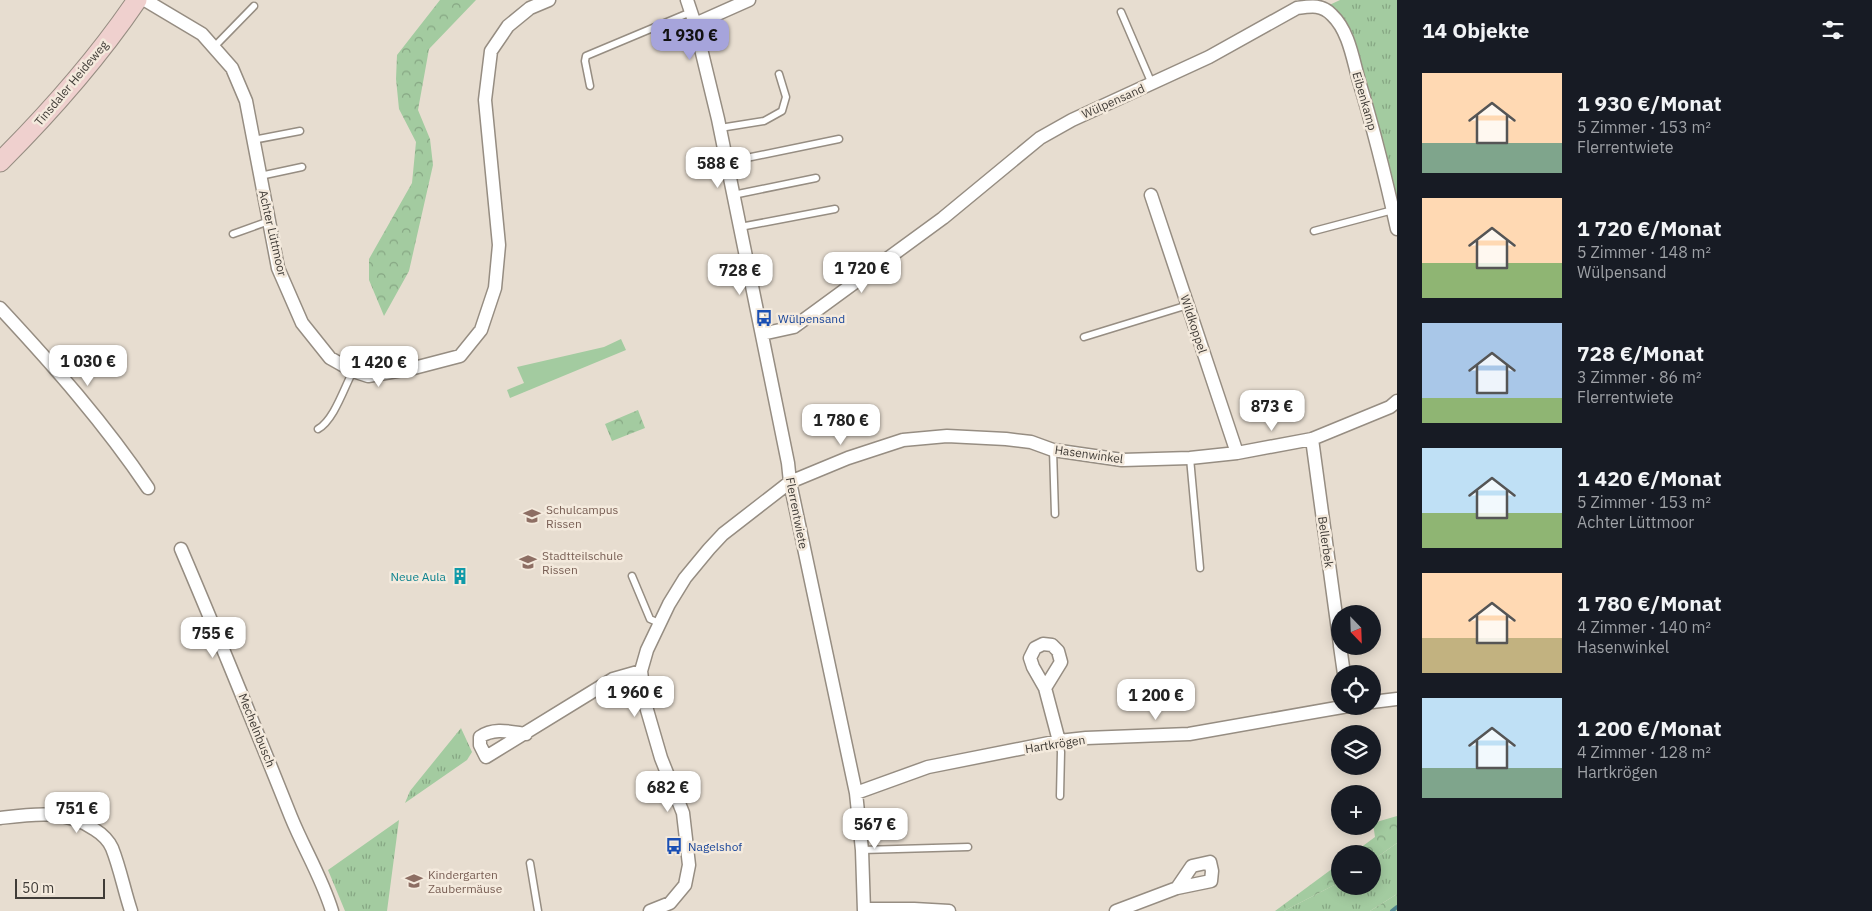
<!DOCTYPE html>
<html lang="de">
<meta charset="utf-8">
<style>
:root{--surface:#171b24;--page:#242831;--text:#f1f3f6;--muted:#9ea1a6;--accent:#a6a4db}
body{margin:0;font-family:"IBM Plex Sans",sans-serif;background:var(--page);color:var(--text);height:100vh;display:flex;flex-direction:column;font-size:19px;white-space:nowrap}
*{box-sizing:border-box;margin:0}
p{font-size:16px;color:var(--muted)}
.icon{flex:none;width:28px;height:28px;fill:none;stroke:currentColor;stroke-width:2;stroke-linecap:round;stroke-linejoin:round}
.map{position:relative;flex:1;overflow:hidden}
.details{display:flex;flex-direction:column;background:var(--surface);width:475px}
.details>*{flex:none}
.needle{width:32px;rotate:157deg}
.fabs{position:absolute;left:1331px;top:605px;display:grid;gap:10px}
.fabs a{display:grid;place-items:center;width:50px;height:50px;border-radius:50%;background:var(--surface);box-shadow:0 2px 12px #0003;font-size:25px}
.scale{position:absolute;left:15px;bottom:12px;width:90px;box-sizing:border-box;padding-left:5px;border:2px solid #403c37;border-top:0;font-size:14px;line-height:18px;white-space:nowrap;color:#403c37;-webkit-text-stroke:4px #f4eadd;paint-order:stroke}
.price{position:absolute;translate:-50% -42px;padding:0 11px;border-radius:10px;background:#fff;color:#222;font-size:16px;line-height:32px;filter:drop-shadow(0 1px 2px #0008)}
.price::after{content:'';position:absolute;left:50%;top:30px;width:15px;height:11px;margin-left:-8px;background:inherit;clip-path:polygon(0 0,100% 0,50% 100%)}
.price.selected{background:var(--accent);color:#111}
ul{padding:0;list-style:none}
li{display:flex;align-items:center;gap:15px;height:125px;padding:0 25px}
li span{display:grid;place-items:center;flex:none;width:140px;height:100px;border-radius:0px;color:#555}
li>.icon{margin-inline-start:auto}
span .icon{width:60px;height:60px;fill:#fffc;stroke-width:1}
li b{font-size:21px}
h2{display:flex;justify-content:space-between;align-items:center;height:60px;padding:0 25px;font-size:21px}
main{display:flex;flex:1;min-height:0}
.map>svg:first-child{display:block}
.grass{fill:url(#grass-tufts)}
.forest{fill:url(#forest-crowns)}
.pitch{fill:#a3cba0}
.lines{fill:none;stroke-linecap:round;stroke-linejoin:round}
.stream{stroke:#50848c;stroke-width:4}
.lane-casing{stroke:#968d82;stroke-width:9}
.street-casing{stroke:#968d82;stroke-width:15}
.secondary-casing{stroke:#968d82;stroke-width:21}
.lane{stroke:#fff;stroke-width:6}
.street{stroke:#fff;stroke-width:12}
.secondary{stroke:#efd0ce;stroke-width:19}
.labels{text-anchor:middle;dominant-baseline:central;stroke-width:5;stroke-linejoin:round;paint-order:stroke}
.street-label{font-size:12px;fill:#403c37;stroke:#f4eadd}
.transit-label{font-size:12px;fill:#164399;stroke:#f4eadd;text-anchor:start}
.education-label{font-size:12px;fill:#785e54;stroke:#f4eadd;text-anchor:start}
.culture-label{font-size:12px;fill:#0d838f;stroke:#f4eadd;text-anchor:end}
</style>
<main>
<div class="map">
<svg width="1397" height="911" viewBox="0 0 1397 911">
<defs>
<pattern id="grass-tufts" width="24" height="20" patternUnits="userSpaceOnUse" patternTransform="scale(1.25)"><rect width="24" height="20" fill="#a3cba0"/><path d="M3 7l-1-3M5 7V3M7 7l1-3M15 17l-1-3M17 17v-4M19 17l1-3" fill="none" stroke="#86a683"/></pattern>
<pattern id="forest-crowns" width="20" height="18" patternUnits="userSpaceOnUse" patternTransform="scale(1.25)"><rect width="20" height="18" fill="#a3cba0"/><path d="M2 6a3 3 0 1 1 6 0M12 15a3 3 0 1 1 6 0" fill="none" stroke="#86a683"/></pattern>
</defs>
<rect width="100%" height="100%" fill="#e7ddd0"/>
<path class="grass" d="M 1340,0 L 1397,0 L 1397,230 L 1350,47 L 1323,8 Z
M 461,728 L 472,752 L 467,760 L 405,803 L 410,791 Z
M 399,820 L 387,911 L 345,911 L 328,870 Z
M 1397,843 L 1397,894 L 1370,911 L 1284,911 L 1340,882 L 1340,886 L 1372,886 L 1373,860 Z"/>
<path class="forest" d="M 440,0 L 476,0 L 429,49 L 418,110 L 430,139 L 433,165 L 409,271 L 384,316 L 369,280 L 369,259 L 412,183 L 416,142 L 399,109 L 396,79 L 397,55 Z
M 638,410 L 645,428 L 612,441 L 605,424 Z
M 1397,816 L 1397,843 L 1373,860 L 1372,854 L 1352,854 L 1375,837 L 1373,823 Z
M 1340,863 L 1340,882 L 1284,911 L 1275,911 Z
M 1397,894 L 1397,911 L 1370,911 Z"/>
<path class="pitch" d="M 621,339 L 626,350 L 510,398 L 507,390 L 524,383 L 517,367 L 604,347 Z"/>
<g class="lines">
<path class="stream" d="M 1392,911 L 1397,907"/>
<g class="lane-casing">
<path id="lane" d="M 1121,12 L 1152,84
M 214,47 L 254,6
M 590,86 L 585,61 L 586,56 L 691,12
M 720,128 L 764,121 L 782,111 L 786,97 L 779,74
M 253,140 L 300,131
M 727,162 L 839,139
M 260,176 L 302,167
M 733,195 L 816,178
M 740,227 L 835,209
M 1314,231 L 1393,210
M 233,234 L 269,221
M 1084,337 L 1188,305
M 318,429 C 334,420 344,388 353,371
M 1053,450 L 1055,514
M 1190,458 L 1200,568
M 632,576 L 650,619 L 659,623
M 1059,741 L 1061,752 L 1060,796
M 862,850 L 968,847
M 530,863 L 538,911"/>
</g>
<g class="street-casing">
<path id="street" d="M 145,0 L 202,34 L 232,68 L 246,101 L 278,268 L 302,323 L 330,358 L 353,371 L 368,376 L 414,368 L 460,356 L 481,330 L 495,288 L 499,245 L 485,100 L 491,51 L 508,26 L 530,8 L 549,0
M 687,0 L 695,24 L 718,119 L 788,463 L 790,482 L 856,793 L 862,850 L 864,911
M 695,24 L 749,0
M 1151,195 L 1237,453
M 0,308 C 53,365 105,424 148,488
M 762,334 L 794,327 L 943,218 L 1040,138 L 1072,120 L 1209,57 L 1297,8 C 1311,6 1322,4 1332,15 C 1349,31 1353,60 1359,81 C 1374,130 1386,179 1397,229
M 1312,439 L 1340,645
M 181,549 C 219,638 255,727 291,817 C 304,849 322,878 332,911
M 1340,646 L 1344,674
M 1045,688 L 1061,662 L 1058,651 L 1052,645 L 1043,644 L 1035,648 L 1030,658 L 1033,667 L 1045,688 L 1059,741
M 1372,702 L 1397,699
M 526,734 C 511,732 494,727 480,737 L 480,745 L 486,757 L 613,679 L 641,671
M 856,793 L 928,767 L 1059,741 L 1086,738 L 1189,734 L 1348,706
M 0,818 C 33,814 64,809 94,829 C 102,834 108,839 112,848 C 120,868 124,890 131,911
M 864,909 L 914,909 L 949,911
M 650,911 L 670,903 L 685,885 L 689,865 L 683,813 L 661,758 L 645,703 L 641,671 L 647,650 L 669,604 L 685,578 L 709,549 L 723,534 L 790,482 L 848,458 L 903,440 L 947,436 L 1006,439 L 1031,442 L 1053,450 L 1122,460 L 1190,458 L 1237,453 L 1312,439 L 1390,407 L 1397,401
M 1116,911 L 1177,888 L 1211,881 L 1212,871 L 1210,862 L 1192,866 L 1177,888"/>
</g>
<g class="secondary-casing">
<path id="secondary" d="M 0,162 C 50,112 97,59 137,0"/>
</g>
<use href="#lane" class="lane"/>
<use href="#street" class="street"/>
<use href="#secondary" class="secondary"/>
</g>
<defs>
<g id="bus-bare" transform="scale(1.35)"><path d="M-5-6H5V4H4V6H2V4H-2V6H-4V4H-5ZM-3.5-4V0h7V-4ZM-3.5 1.2v1.5H-2V1.2ZM2 1.2v1.5H3.5V1.2Z" fill="#1a4fb4" stroke="#f4eadd" stroke-width="2.5" paint-order="stroke"/></g>
<g id="school-bare" transform="scale(1.35)"><path d="M0-5L7-2L0 1L-7-2ZM-4 1L0 2.5L4 1V4Q0 6-4 4Z" fill="#8d6e63" stroke="#f4eadd" stroke-width="2.5" paint-order="stroke"/></g>
<g id="building-bare" transform="scale(1.35)"><path d="M-4-6H4V6H1V3H-1V6H-4ZM-2.5-4.3h1.7v1.8h-1.7ZM.8-4.3h1.7v1.8H.8ZM-2.5-1h1.7V.8h-1.7ZM.8-1h1.7V.8H.8Z" fill="#0f9aa8" stroke="#f4eadd" stroke-width="2.5" paint-order="stroke"/></g>
</defs>
<g fill-rule="evenodd">
<use href="#bus-bare" x="764" y="318"/>
<use href="#school-bare" x="532" y="516"/>
<use href="#school-bare" x="528" y="562"/>
<use href="#building-bare" x="460" y="576"/>
<use href="#bus-bare" x="674" y="846"/>
<use href="#school-bare" x="414" y="881"/>
</g>
<g class="labels">
<g class="street-label">
<text transform="translate(71 83) rotate(-50)">Tinsdaler Heideweg</text>
<text transform="translate(1113 101) rotate(-24)">Wülpensand</text>
<text transform="translate(1365 101) rotate(74)">Eibenkamp</text>
<text transform="translate(273 233) rotate(77)">Achter Lüttmoor</text>
<text transform="translate(1194 324) rotate(72)">Wildkoppel</text>
<text transform="translate(1089 454) rotate(8)">Hasenwinkel</text>
<text transform="translate(797 513) rotate(79)">Flerrentwiete</text>
<text transform="translate(1326 542) rotate(82)">Bellerbek</text>
<text transform="translate(257 730) rotate(68)">Mechelnbusch</text>
<text transform="translate(1055 744) rotate(-9)">Hartkrögen</text>
</g>
<g class="transit-label">
<text x="778" y="318">Wülpensand</text>
<text x="688" y="846">Nagelshof</text>
</g>
<g class="education-label">
<text x="546" y="509">Schulcampus<tspan x="546" dy="14">Rissen</tspan></text>
<text x="542" y="555">Stadtteilschule<tspan x="542" dy="14">Rissen</tspan></text>
<text x="428" y="874">Kindergarten<tspan x="428" dy="14">Zaubermäuse</tspan></text>
</g>
<g class="culture-label">
<text x="446" y="576">Neue Aula</text>
</g>
</g>
</svg>
<div class="fabs">
<a><svg class="needle" viewBox="-14 -14 28 28"><path d="M0-13l5 13h-10z" fill="#e53935"/><path d="M0 13l5-13h-10z" fill="#9ea1a6"/></svg></a>
<a><svg class="icon" aria-label="locate" viewBox="0 0 24 24"><circle cx="12" cy="12" r="6"/><path d="M12 2v4M12 18v4M2 12h4M18 12h4"/></svg></a>
<a><svg class="icon" aria-label="layers" viewBox="0 0 24 24"><path d="M12 4l9 5-9 5-9-5zM3 14l9 5 9-5"/></svg></a>
<a>+</a>
<a>−</a>
</div>
<div class="scale">50 m</div>
<b class="price selected" style="left:690px;top:61px">1 930 €</b>
<b class="price" style="left:718px;top:189px">588 €</b>
<b class="price" style="left:862px;top:294px">1 720 €</b>
<b class="price" style="left:740px;top:296px">728 €</b>
<b class="price" style="left:88px;top:387px">1 030 €</b>
<b class="price" style="left:379px;top:388px">1 420 €</b>
<b class="price" style="left:1272px;top:432px">873 €</b>
<b class="price" style="left:841px;top:446px">1 780 €</b>
<b class="price" style="left:213px;top:659px">755 €</b>
<b class="price" style="left:635px;top:718px">1 960 €</b>
<b class="price" style="left:1156px;top:721px">1 200 €</b>
<b class="price" style="left:668px;top:813px">682 €</b>
<b class="price" style="left:77px;top:834px">751 €</b>
<b class="price" style="left:875px;top:850px">567 €</b>
</div>
<section class="details">
<h2>14 Objekte<svg class="icon" aria-label="filters" viewBox="0 0 24 24"><path d="M4 7h16M4 17h16"/><circle cx="9" cy="7" r="2"/><circle cx="15" cy="17" r="2"/></svg></h2>
<ul>
<li><span style="background:linear-gradient(#ffd9b3 70%,#7fa58c 0)"><svg class="icon" aria-label="home" viewBox="0 0 24 24"><path d="M3 11l9-7 9 7M6 9v11h12V9"/></svg></span><div><b>1 930 €/Monat</b><p>5 Zimmer · 153 m²</p><p>Flerrentwiete</p></div></li>
<li><span style="background:linear-gradient(#ffd9b3 65%,#8fb573 0)"><svg class="icon" aria-label="home" viewBox="0 0 24 24"><path d="M3 11l9-7 9 7M6 9v11h12V9"/></svg></span><div><b>1 720 €/Monat</b><p>5 Zimmer · 148 m²</p><p>Wülpensand</p></div></li>
<li><span style="background:linear-gradient(#a9c7e8 75%,#8fb573 0)"><svg class="icon" aria-label="home" viewBox="0 0 24 24"><path d="M3 11l9-7 9 7M6 9v11h12V9"/></svg></span><div><b>728 €/Monat</b><p>3 Zimmer · 86 m²</p><p>Flerrentwiete</p></div></li>
<li><span style="background:linear-gradient(#bfe0f5 65%,#8fb573 0)"><svg class="icon" aria-label="home" viewBox="0 0 24 24"><path d="M3 11l9-7 9 7M6 9v11h12V9"/></svg></span><div><b>1 420 €/Monat</b><p>5 Zimmer · 153 m²</p><p>Achter Lüttmoor</p></div></li>
<li><span style="background:linear-gradient(#ffd9b3 65%,#c2b280 0)"><svg class="icon" aria-label="home" viewBox="0 0 24 24"><path d="M3 11l9-7 9 7M6 9v11h12V9"/></svg></span><div><b>1 780 €/Monat</b><p>4 Zimmer · 140 m²</p><p>Hasenwinkel</p></div></li>
<li><span style="background:linear-gradient(#bfe0f5 70%,#7fa58c 0)"><svg class="icon" aria-label="home" viewBox="0 0 24 24"><path d="M3 11l9-7 9 7M6 9v11h12V9"/></svg></span><div><b>1 200 €/Monat</b><p>4 Zimmer · 128 m²</p><p>Hartkrögen</p></div></li>
</ul>
</section>
</main>
